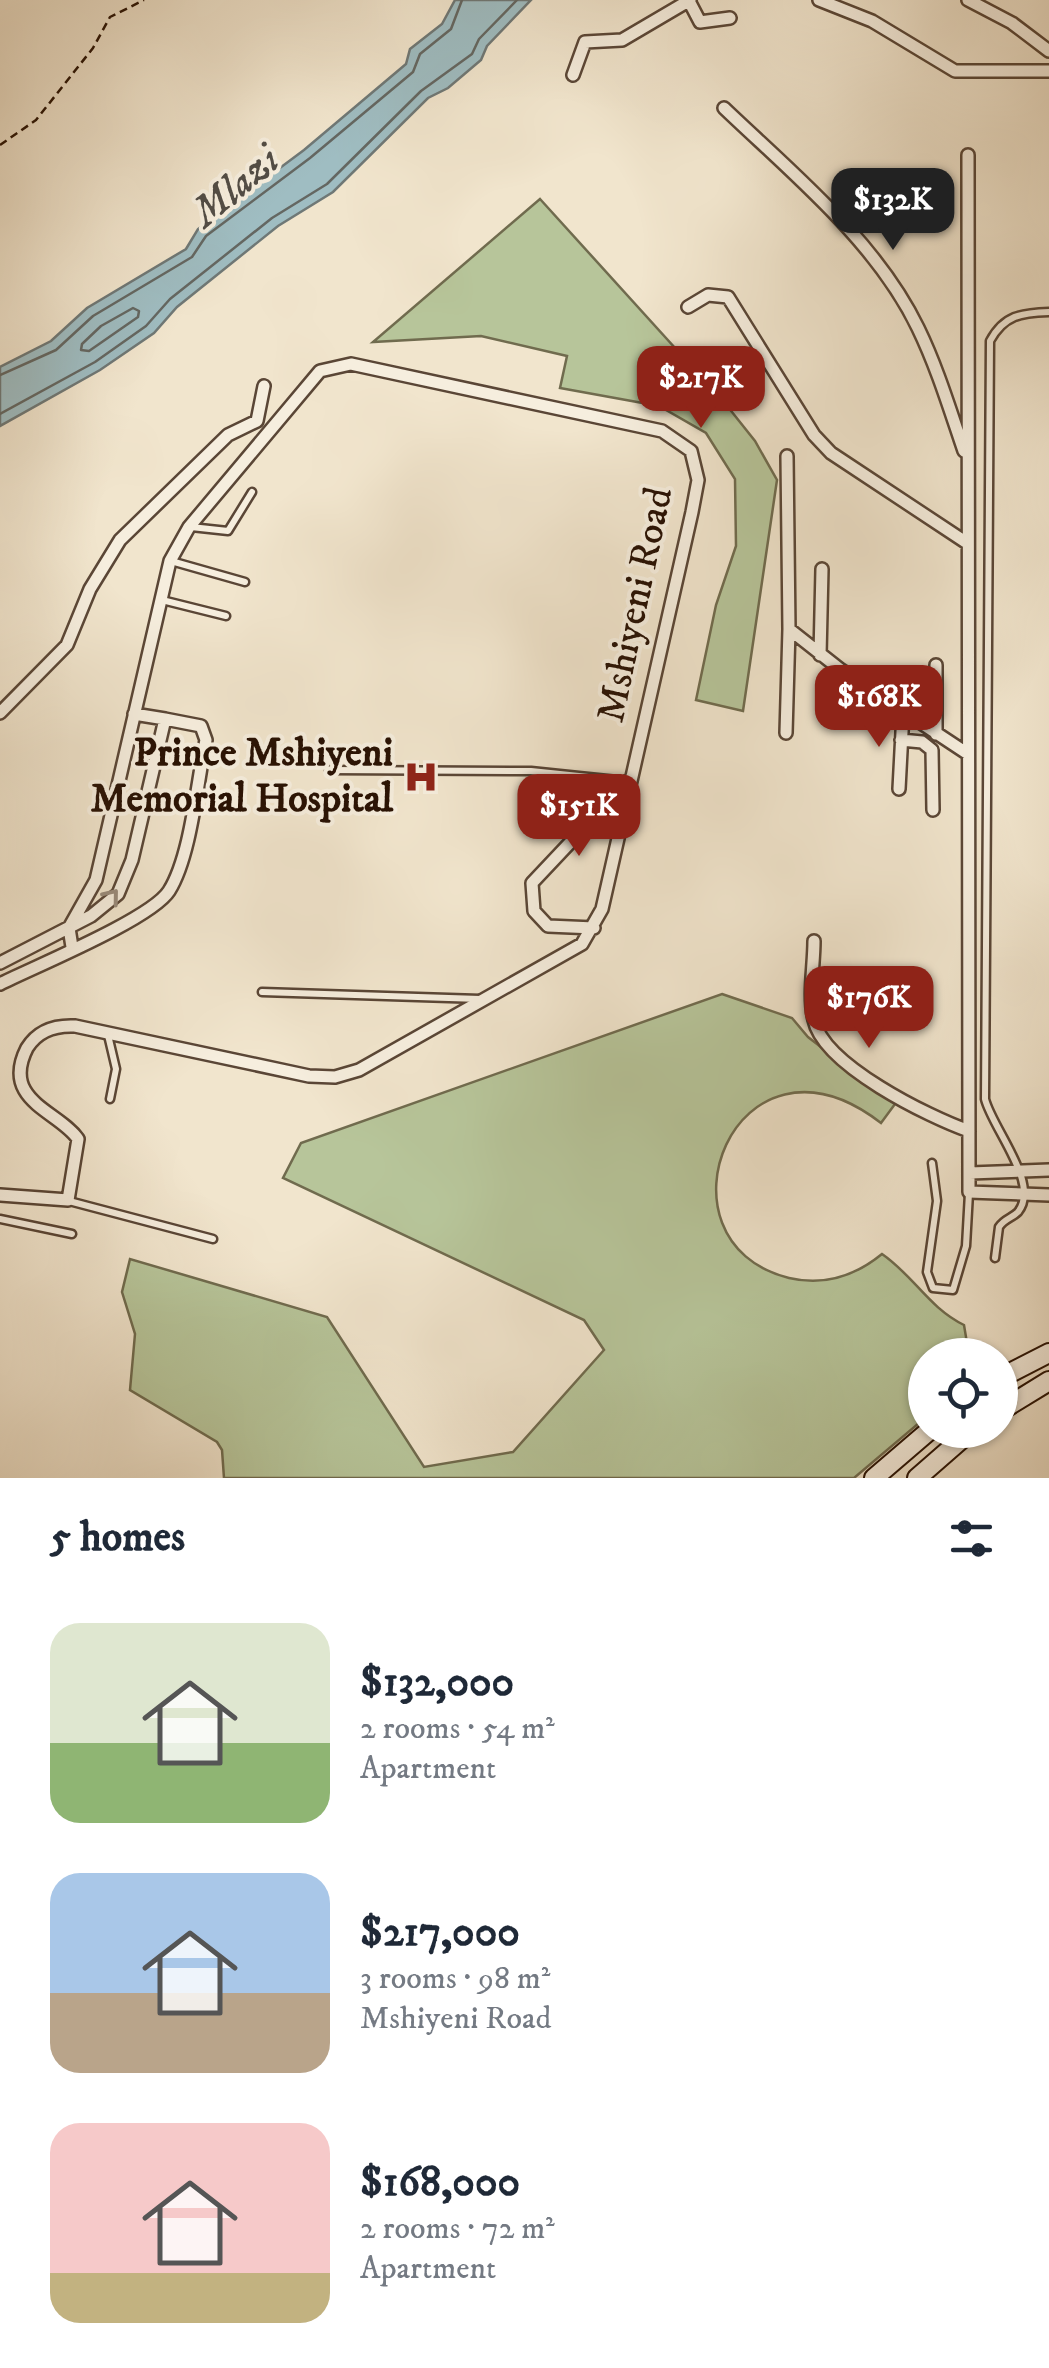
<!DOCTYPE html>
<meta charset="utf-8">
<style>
:root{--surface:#fff;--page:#f2f2f3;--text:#1f2937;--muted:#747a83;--accent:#8f2418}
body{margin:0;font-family:"IM FELL DW Pica",serif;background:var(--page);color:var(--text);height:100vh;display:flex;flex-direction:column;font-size:38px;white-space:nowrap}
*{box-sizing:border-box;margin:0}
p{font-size:32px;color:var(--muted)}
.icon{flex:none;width:55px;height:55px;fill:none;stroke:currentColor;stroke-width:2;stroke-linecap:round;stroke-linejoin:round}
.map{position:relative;height:1478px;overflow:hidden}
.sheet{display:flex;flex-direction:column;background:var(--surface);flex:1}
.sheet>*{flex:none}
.controls{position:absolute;left:908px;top:1338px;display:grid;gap:20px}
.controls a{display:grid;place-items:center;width:110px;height:110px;border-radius:50%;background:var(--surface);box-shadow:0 2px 8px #0004;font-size:50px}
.price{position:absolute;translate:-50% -85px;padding:0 22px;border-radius:20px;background:var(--accent);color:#fff;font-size:32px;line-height:65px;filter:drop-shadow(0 2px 5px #0008)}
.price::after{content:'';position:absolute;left:50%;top:60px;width:30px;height:22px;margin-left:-15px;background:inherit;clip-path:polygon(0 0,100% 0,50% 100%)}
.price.selected{background:#222;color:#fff}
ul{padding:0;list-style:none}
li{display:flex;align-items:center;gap:30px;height:250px;padding:0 50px}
li span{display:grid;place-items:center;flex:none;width:280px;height:200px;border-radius:30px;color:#555}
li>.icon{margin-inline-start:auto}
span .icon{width:120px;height:120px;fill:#fffc;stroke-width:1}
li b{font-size:42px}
h2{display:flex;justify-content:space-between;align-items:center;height:120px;padding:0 50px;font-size:42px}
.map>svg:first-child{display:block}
.green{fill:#b7c59a;stroke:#706b4e;stroke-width:2.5}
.water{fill:#9fbdc2;stroke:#6f7876;stroke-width:2.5}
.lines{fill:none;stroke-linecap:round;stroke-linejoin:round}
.shore{stroke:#646762;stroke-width:2.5}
.lane-casing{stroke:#5a4636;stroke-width:11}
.street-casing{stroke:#5a4636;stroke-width:16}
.secondary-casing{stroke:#281103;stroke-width:22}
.path{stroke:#281103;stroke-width:2.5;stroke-dasharray:8 5;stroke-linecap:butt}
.lane{stroke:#f6eede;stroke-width:6}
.street{stroke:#f6eede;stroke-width:11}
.secondary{stroke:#f6eede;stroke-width:18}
.oneway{stroke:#998b7b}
.labels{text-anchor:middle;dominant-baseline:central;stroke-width:8;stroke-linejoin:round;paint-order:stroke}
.street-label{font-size:40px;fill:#281103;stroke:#f6eede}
.poi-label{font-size:40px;font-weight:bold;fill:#281103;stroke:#f6eede;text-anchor:end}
.water-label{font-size:42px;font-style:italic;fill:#524d46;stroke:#f6eede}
</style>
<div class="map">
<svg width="1049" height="1478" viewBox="0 0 1049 1478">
<rect width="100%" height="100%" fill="#f1e5cd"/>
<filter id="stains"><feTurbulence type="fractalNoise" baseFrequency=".002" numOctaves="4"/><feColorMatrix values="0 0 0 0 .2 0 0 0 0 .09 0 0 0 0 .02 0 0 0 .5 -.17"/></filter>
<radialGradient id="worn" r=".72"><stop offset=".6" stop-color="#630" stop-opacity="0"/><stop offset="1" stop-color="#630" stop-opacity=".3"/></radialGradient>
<path class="green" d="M 540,199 L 724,402 L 755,441 L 777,480 L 743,711 L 696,700 L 716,605 L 736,546 L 735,479 L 706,433 L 659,406 L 560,388 L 567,356 L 481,336 L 373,342 Z
M 722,994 L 792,1018 L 808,1037 L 895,1104 L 881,1123 C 735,1010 645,1242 789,1278 C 823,1286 855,1276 882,1254 C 914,1276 929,1308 964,1325 L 969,1355 L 925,1355 L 925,1418 L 854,1478 L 224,1478 L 222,1450 L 217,1442 L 130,1390 L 135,1334 L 122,1292 L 130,1259 L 327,1317 L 424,1467 L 513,1452 L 604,1350 L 584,1320 L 283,1178 L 301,1143 Z"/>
<path class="water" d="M 455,0 L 531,0 L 487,46 L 481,60 L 448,88 L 428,98 L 333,192 L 278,226 L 177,307 L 154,333 L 100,370 L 0,426 L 0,367 L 51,341 L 87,308 L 186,249 L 198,229 L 304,150 L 406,64 L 410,49 L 442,24 Z"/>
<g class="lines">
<path class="shore" d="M 133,308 L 139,311 L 138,317 L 89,351 L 81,350 L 82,344 L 101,326 Z
M 0,375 L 56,350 L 93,316 L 192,257 L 206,236 L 310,158 L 413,72 L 420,54 L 451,29 L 462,0
M 0,414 L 95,362 L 146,326 L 170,299 L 272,218 L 327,184 L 421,91 L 472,54 L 479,39 L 517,0"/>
<g class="lane-casing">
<path id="lane" d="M 191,527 L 228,531 L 252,492
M 171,561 L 245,582
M 162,600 L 226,616
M 329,770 L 531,771 L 627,781
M 262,992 L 480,999
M 108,1035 L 116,1069 L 110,1099
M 932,1163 L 937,1201 L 927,1272 L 933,1288 L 953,1290 L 966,1246 L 969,1193
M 69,1201 L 213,1239
M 0,1219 L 72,1234
M 995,1258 L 999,1227 C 1004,1219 1012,1218 1018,1212 C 1041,1184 992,1128 985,1099 L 990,341 C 1004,315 1021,313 1049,312"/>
</g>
<g class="street-casing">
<path id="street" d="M 819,0 L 872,21 L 955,71 L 1049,71
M 968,0 L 1012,23 L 1049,51
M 689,1 L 700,22 L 730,18
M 573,75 L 585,42 L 622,40 L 690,0
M 724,108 C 793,174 876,241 918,328 C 937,367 950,410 964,451
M 968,155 L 969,1192 L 1049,1195
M 688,307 L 708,295 L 728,297 L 814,435 L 831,453 L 967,543
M 787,456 L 789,629 L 841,670 L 968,754
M 820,655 L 822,569
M 0,713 L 67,645 L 90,589 L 120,540 L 228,435 L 257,421 L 264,386
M 134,714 L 165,719
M 786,733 L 789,629
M 936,734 L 936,665
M 901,740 L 922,742 L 932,750 L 933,810
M 899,789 L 903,713
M 594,928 L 548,926 L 534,911 L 532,883 L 631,778
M 814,941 C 814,966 808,996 814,1020 C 823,1065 929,1117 969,1131
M 0,963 L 91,916 L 118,894 L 132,860 L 165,719 L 201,726 L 206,740 C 197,782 191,856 169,891 C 151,919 36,966 0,984
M 970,1173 L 1049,1170
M 0,1195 L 68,1200 L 78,1139 C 59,1111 0,1101 27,1048 C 38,1030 55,1025 75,1026 L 309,1076 L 335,1077 L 359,1070 L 582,944 L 602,909 L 692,512 L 698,480 L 691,451 L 662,431 L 351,364 L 320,371 L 189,527 L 170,561 L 96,880 L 69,928 L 72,947"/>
</g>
<g class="secondary-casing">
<path id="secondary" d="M 1000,1378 L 1049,1353
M 1000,1411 L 1049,1381
M 874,1478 L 930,1430
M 917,1478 L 972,1430"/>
</g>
<path class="path" d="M 0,145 L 36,120 L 93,48 L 110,17 L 144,0"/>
<use href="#lane" class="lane"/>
<use href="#street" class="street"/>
<use href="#secondary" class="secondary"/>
</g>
<defs><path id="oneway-chevron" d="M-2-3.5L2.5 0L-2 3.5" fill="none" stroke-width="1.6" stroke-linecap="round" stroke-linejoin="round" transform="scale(2.5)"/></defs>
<use class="oneway" href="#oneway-chevron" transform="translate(112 896) rotate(-51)"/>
<defs>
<g id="hospital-bare" transform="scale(2.7)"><path d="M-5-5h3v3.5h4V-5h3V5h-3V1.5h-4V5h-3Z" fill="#8f2418" stroke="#f6eede" stroke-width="2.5" paint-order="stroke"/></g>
</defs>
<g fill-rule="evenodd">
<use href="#hospital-bare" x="421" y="777"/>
</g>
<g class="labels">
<g class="street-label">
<text transform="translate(636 605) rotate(-78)">Mshiyeni Road</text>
</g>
<g class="poi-label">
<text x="393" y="754">Prince Mshiyeni<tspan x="393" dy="46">Memorial Hospital</tspan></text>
</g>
<g class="water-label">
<text transform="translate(236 187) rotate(-40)">Mlazi</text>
</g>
</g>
<rect width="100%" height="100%" filter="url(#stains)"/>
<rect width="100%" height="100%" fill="url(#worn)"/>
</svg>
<div class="controls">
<a><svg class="icon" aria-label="locate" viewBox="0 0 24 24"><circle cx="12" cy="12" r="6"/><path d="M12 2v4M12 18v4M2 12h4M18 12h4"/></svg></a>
</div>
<b class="price selected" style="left:893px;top:253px">$132K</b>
<b class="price" style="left:701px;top:431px">$217K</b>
<b class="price" style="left:879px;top:750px">$168K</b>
<b class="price" style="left:579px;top:859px">$151K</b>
<b class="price" style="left:869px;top:1051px">$176K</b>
</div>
<section class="sheet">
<h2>5 homes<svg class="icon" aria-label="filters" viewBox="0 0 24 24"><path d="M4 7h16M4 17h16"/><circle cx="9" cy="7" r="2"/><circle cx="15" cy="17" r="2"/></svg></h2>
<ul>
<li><span style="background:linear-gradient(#dfe7d0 60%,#8fb573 0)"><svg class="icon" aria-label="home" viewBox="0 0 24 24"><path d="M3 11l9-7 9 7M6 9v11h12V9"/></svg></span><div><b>$132,000</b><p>2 rooms · 54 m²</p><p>Apartment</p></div></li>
<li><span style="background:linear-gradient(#a9c7e8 60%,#b9a48a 0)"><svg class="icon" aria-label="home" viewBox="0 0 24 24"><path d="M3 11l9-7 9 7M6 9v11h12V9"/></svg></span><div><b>$217,000</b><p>3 rooms · 98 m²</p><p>Mshiyeni Road</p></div></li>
<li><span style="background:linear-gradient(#f6c9c9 75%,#c2b280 0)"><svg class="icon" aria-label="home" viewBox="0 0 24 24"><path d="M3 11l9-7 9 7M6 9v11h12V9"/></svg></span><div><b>$168,000</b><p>2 rooms · 72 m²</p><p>Apartment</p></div></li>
</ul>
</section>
